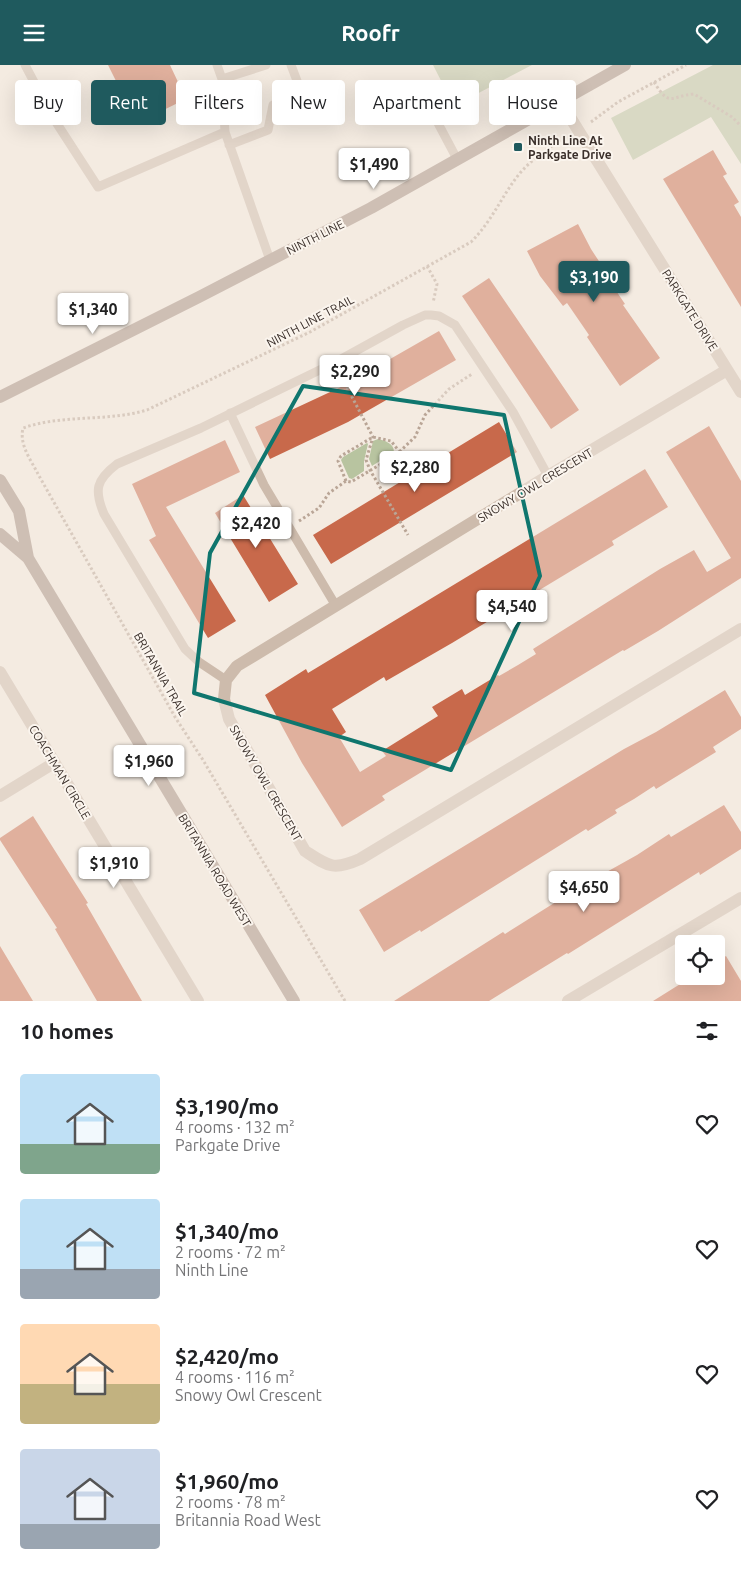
<!DOCTYPE html>
<meta charset="utf-8">
<style>
:root{--surface:#fff;--page:#f6f6f6;--text:#202124;--muted:#757577;--accent:#1f5a5e}
body{margin:0;font-family:Ubuntu,sans-serif;background:var(--page);color:var(--text);height:100vh;display:flex;flex-direction:column;font-size:19px;white-space:nowrap}
*{box-sizing:border-box;margin:0}
p{font-size:16px;color:var(--muted)}
.icon{flex:none;width:28px;height:28px;fill:none;stroke:currentColor;stroke-width:2;stroke-linecap:round;stroke-linejoin:round}
.map{position:relative;height:936px;overflow:hidden}
.drawer{display:flex;flex-direction:column;background:var(--surface);flex:1}
.drawer>*{flex:none}
.top-card{position:absolute;left:15px;top:15px;width:711px;height:45px;display:flex;gap:10px}
.buttons{position:absolute;left:675px;top:870px;display:grid;gap:10px}
.buttons a{display:grid;place-items:center;width:50px;height:50px;border-radius:5px;background:var(--surface);box-shadow:0 5px 20px #0002;font-size:25px}
.price{position:absolute;translate:-50% -42px;padding:0 11px;border-radius:5px;background:#fff;color:#222;font-size:16px;line-height:32px;filter:drop-shadow(0 1px 2px #0008)}
.price::after{content:'';position:absolute;left:50%;top:30px;width:15px;height:11px;margin-left:-8px;background:inherit;clip-path:polygon(0 0,100% 0,50% 100%)}
.price.current{background:var(--accent);color:#fff}
ul{padding:0;list-style:none}
li{display:flex;align-items:center;gap:15px;height:125px;padding:0 20px}
li span{display:grid;place-items:center;flex:none;width:140px;height:100px;border-radius:5px;color:#555}
li>.icon{margin-inline-start:auto}
span .icon{width:60px;height:60px;fill:#fffc;stroke-width:1}
li b{font-size:21px}
h2{display:flex;justify-content:space-between;align-items:center;height:60px;padding:0 20px;font-size:21px}
.tag{padding:0 18px;border-radius:5px;background:var(--surface);box-shadow:0 5px 20px #0002;font-size:18px;line-height:45px}
.tag.current{background:var(--accent);color:#fff}
header{display:flex;justify-content:space-between;align-items:center;height:65px;padding:0 20px;background:var(--accent);color:#fff;font-size:22px;font-weight:700}
.map>svg:first-child{display:block}
.green{fill:#b8c4a0}
.building{fill:#c8694b}
.lines{fill:none;stroke-linecap:round;stroke-linejoin:round}
.path{stroke:#b9a596;stroke-width:3;stroke-dasharray:2.5 2.5;stroke-linecap:butt}
.service{stroke:#cdbbac;stroke-width:9}
.minor{stroke:#cdbbac;stroke-width:12}
.secondary{stroke:#a18a7d;stroke-width:12}
.marked{fill:none;stroke:#0f766e;stroke-width:4;stroke-linejoin:round}
.poi-dot{fill:#1f5a5e;stroke:#fbf5ee;stroke-width:2}
.labels{text-anchor:middle;dominant-baseline:central;stroke-width:4;stroke-linejoin:round;paint-order:stroke}
.poi-label{font-size:12px;font-weight:bold;fill:#3b302b;stroke:#fbf5ee;text-anchor:start}
.street-label{font-size:12px;fill:#3b302b;stroke:#fbf5ee}
</style>
<header><svg class="icon" aria-label="menu" viewBox="0 0 24 24"><path d="M4 6h16M4 12h16M4 18h16"/></svg>Roofr<svg class="icon" aria-label="heart" viewBox="0 0 24 24"><path d="M12 20l-8-8c-3-5 5-10 8-4 3-6 11-1 8 4z"/></svg></header>
<div class="map">
<svg width="741" height="936" viewBox="0 0 741 936">
<rect width="100%" height="100%" fill="#f4ebe1"/>
<path class="green" d="M 433,0 L 532,0 L 454,41 Z
M 713,0 L 741,0 L 741,99 L 711,52 L 633,95 L 611,53 Z
M 378,374 C 385,376 394,378 394,387 L 372,401 L 369,394 L 373,376 Z
M 367,378 L 368,379 L 364,396 L 364,406 L 352,414 L 349,413 L 341,395 L 343,392 Z"/>
<path class="building" d="M 108,0 L 170,0 L 186,34 L 137,58 Z
M 713,85 L 727,109 L 723,111 L 739,137 L 734,140 L 741,152 L 741,242 L 663,114 Z
M 578,159 L 591,184 L 608,210 L 606,211 L 625,239 L 623,240 L 660,293 L 620,321 L 587,272 L 589,270 L 567,238 L 563,241 L 540,211 L 527,186 Z
M 489,213 L 579,345 L 551,364 L 462,231 Z
M 439,266 L 456,295 L 348,357 L 270,394 L 255,362 L 343,321 Z
M 499,357 L 517,387 L 331,499 L 313,470 Z
M 709,361 L 741,416 L 741,513 L 658,566 L 624,586 L 623,585 L 382,731 L 385,735 L 342,762 L 302,698 L 265,630 L 306,604 L 308,608 L 645,404 L 668,442 L 612,476 L 614,480 L 452,578 L 386,616 L 384,612 L 332,644 L 346,667 L 339,672 L 360,707 L 386,691 L 382,686 L 438,651 L 432,642 L 462,624 L 465,630 L 498,610 L 499,611 L 518,600 L 536,589 L 533,584 L 660,504 L 694,485 L 707,507 L 731,493 L 666,387 Z
M 225,375 L 240,407 L 166,442 L 236,556 L 208,573 L 149,475 L 156,471 L 132,419 Z
M 243,430 L 298,519 L 269,537 L 215,448 Z
M 725,625 L 741,652 L 741,664 L 713,682 L 716,687 L 656,724 L 654,721 L 634,734 L 615,745 L 617,748 L 588,766 L 586,764 L 421,867 L 420,865 L 384,887 L 359,845 L 624,684 L 656,667 Z
M 724,740 L 741,767 L 741,784 L 700,810 L 699,807 L 568,889 L 567,888 L 489,936 L 394,936 L 503,867 L 505,869 L 602,808 L 603,809 L 637,790 L 669,769 L 671,772 Z
M 33,751 L 88,838 L 86,839 L 142,936 L 97,936 L 55,864 L 57,863 L 0,775 L 0,773 Z
M 0,881 L 33,936 L 0,936 Z
M 726,891 L 741,916 L 741,936 L 653,936 L 693,911 L 716,911 L 716,897 Z"/>
<g class="lines">
<path class="path" d="M 654,17 C 670,43 670,31 694,29 L 732,52 L 741,61
M 591,57 L 618,37 L 686,0
M 427,201 L 437,219 L 433,238
M 340,309 L 373,372 L 366,395 L 370,405 L 408,470
M 346,416 L 338,396 L 341,391 L 373,372 L 391,376 L 399,386
M 299,456 L 319,443 L 329,428 L 346,416 L 351,417 L 396,390 L 415,372 L 425,350 L 449,324 L 472,309
M 345,936 L 203,695 L 175,652 L 38,409 C 31,395 19,380 23,363 C 63,349 107,357 147,345 L 310,267 L 471,177 C 493,155 502,130 520,108 C 533,93 550,82 566,72"/>
<path class="service" d="M 25,0 L 52,51 L 98,122 L 225,67
M 217,0 L 222,14 L 225,67 L 270,195
M 222,14 L 266,0
M 423,30 L 457,94
M 229,80 L 268,65 L 273,40 L 302,29 L 291,0
M 230,348 L 264,420 L 336,541
M 226,615 L 199,597 L 185,584 L 104,449 C 94,425 96,415 117,399 L 201,363 L 334,298 L 403,260 L 425,250 L 431,250 L 439,251 L 455,260 L 513,347 L 548,411"/>
<path class="minor" d="M 560,36 L 741,327
M 727,305 L 548,411 L 237,601 L 226,615 L 224,634 L 229,654 L 305,786 C 328,801 333,806 360,794 L 741,564
M 0,607 L 198,936
M 0,731 L 54,698
M 568,936 L 741,833"/>
<path class="secondary" d="M 0,332 L 199,232 L 371,143 L 625,0
M 0,415 L 19,446 L 28,493
M 0,469 L 28,493 L 294,936"/>
</g>
<path d="M0 0H741V936H0ZM 303,321 L 504,350 L 540,511 L 451,705 L 194,628 L 210,488 Z" fill="#f4ebe1" fill-opacity=".55" fill-rule="evenodd"/>
<path class="marked" d="M 303,321 L 504,350 L 540,511 L 451,705 L 194,628 L 210,488 Z"/>
<rect class="poi-dot" x="513" y="77" width="10" height="10" rx="2.5"/>
<g class="labels">
<g class="poi-label">
<text x="528" y="75">Ninth Line At<tspan x="528" dy="14">Parkgate Drive</tspan></text>
</g>
<g class="street-label">
<text transform="translate(315 172) rotate(-27)">NINTH LINE</text>
<text transform="translate(690 245) rotate(58)">PARKGATE DRIVE</text>
<text transform="translate(310 256) rotate(-28)">NINTH LINE TRAIL</text>
<text transform="translate(535 420) rotate(-31)">SNOWY OWL CRESCENT</text>
<text transform="translate(161 609) rotate(60)">BRITANNIA TRAIL</text>
<text transform="translate(60 707) rotate(59)">COACHMAN CIRCLE</text>
<text transform="translate(266 718) rotate(60)">SNOWY OWL CRESCENT</text>
<text transform="translate(215 805) rotate(59)">BRITANNIA ROAD WEST</text>
</g>
</g>
</svg>
<div class="buttons">
<a><svg class="icon" aria-label="locate" viewBox="0 0 24 24"><circle cx="12" cy="12" r="6"/><path d="M12 2v4M12 18v4M2 12h4M18 12h4"/></svg></a>
</div>
<b class="price" style="left:374px;top:125px">$1,490</b>
<b class="price current" style="left:594px;top:238px">$3,190</b>
<b class="price" style="left:93px;top:270px">$1,340</b>
<b class="price" style="left:355px;top:332px">$2,290</b>
<b class="price" style="left:415px;top:428px">$2,280</b>
<b class="price" style="left:256px;top:484px">$2,420</b>
<b class="price" style="left:512px;top:567px">$4,540</b>
<b class="price" style="left:149px;top:722px">$1,960</b>
<b class="price" style="left:114px;top:824px">$1,910</b>
<b class="price" style="left:584px;top:848px">$4,650</b>
<div class="top-card">
<a class="tag">Buy</a>
<a class="tag current">Rent</a>
<a class="tag">Filters</a>
<a class="tag">New</a>
<a class="tag">Apartment</a>
<a class="tag">House</a>
</div>
</div>
<section class="drawer">
<h2>10 homes<svg class="icon" aria-label="filters" viewBox="0 0 24 24"><path d="M4 7h16M4 17h16"/><circle cx="9" cy="7" r="2"/><circle cx="15" cy="17" r="2"/></svg></h2>
<ul>
<li><span style="background:linear-gradient(#bfe0f5 70%,#7fa58c 0)"><svg class="icon" aria-label="home" viewBox="0 0 24 24"><path d="M3 11l9-7 9 7M6 9v11h12V9"/></svg></span><div><b>$3,190/mo</b><p>4 rooms · 132 m²</p><p>Parkgate Drive</p></div><svg class="icon" aria-label="heart" viewBox="0 0 24 24"><path d="M12 20l-8-8c-3-5 5-10 8-4 3-6 11-1 8 4z"/></svg></li>
<li><span style="background:linear-gradient(#bfe0f5 70%,#9aa5b1 0)"><svg class="icon" aria-label="home" viewBox="0 0 24 24"><path d="M3 11l9-7 9 7M6 9v11h12V9"/></svg></span><div><b>$1,340/mo</b><p>2 rooms · 72 m²</p><p>Ninth Line</p></div><svg class="icon" aria-label="heart" viewBox="0 0 24 24"><path d="M12 20l-8-8c-3-5 5-10 8-4 3-6 11-1 8 4z"/></svg></li>
<li><span style="background:linear-gradient(#ffd9b3 60%,#c2b280 0)"><svg class="icon" aria-label="home" viewBox="0 0 24 24"><path d="M3 11l9-7 9 7M6 9v11h12V9"/></svg></span><div><b>$2,420/mo</b><p>4 rooms · 116 m²</p><p>Snowy Owl Crescent</p></div><svg class="icon" aria-label="heart" viewBox="0 0 24 24"><path d="M12 20l-8-8c-3-5 5-10 8-4 3-6 11-1 8 4z"/></svg></li>
<li><span style="background:linear-gradient(#c9d6e8 75%,#9aa5b1 0)"><svg class="icon" aria-label="home" viewBox="0 0 24 24"><path d="M3 11l9-7 9 7M6 9v11h12V9"/></svg></span><div><b>$1,960/mo</b><p>2 rooms · 78 m²</p><p>Britannia Road West</p></div><svg class="icon" aria-label="heart" viewBox="0 0 24 24"><path d="M12 20l-8-8c-3-5 5-10 8-4 3-6 11-1 8 4z"/></svg></li>
</ul>
</section>
